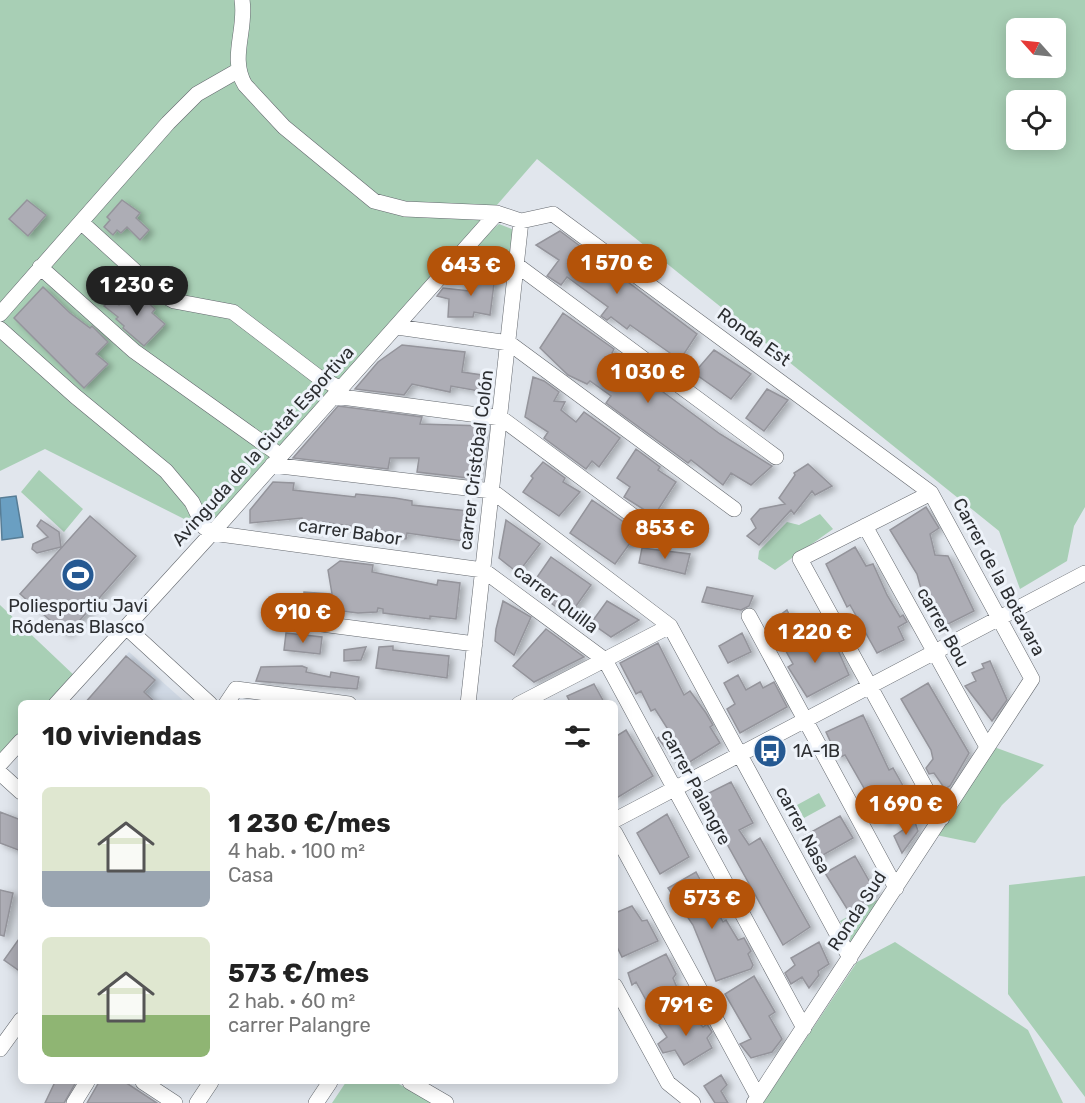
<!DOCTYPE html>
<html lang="es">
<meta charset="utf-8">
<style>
:root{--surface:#fff;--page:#f2f2f2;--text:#222;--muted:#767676;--accent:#b45309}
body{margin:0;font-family:Rubik,sans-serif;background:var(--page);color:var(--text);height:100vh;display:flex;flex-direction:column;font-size:22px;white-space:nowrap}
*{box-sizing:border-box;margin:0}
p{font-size:20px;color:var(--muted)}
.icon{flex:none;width:33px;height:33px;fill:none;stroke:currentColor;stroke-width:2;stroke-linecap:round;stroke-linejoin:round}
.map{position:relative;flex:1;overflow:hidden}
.details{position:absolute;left:18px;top:700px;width:600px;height:384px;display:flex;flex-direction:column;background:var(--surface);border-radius:9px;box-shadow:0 3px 15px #0003}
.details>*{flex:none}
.needle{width:39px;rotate:297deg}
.tools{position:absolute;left:1006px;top:18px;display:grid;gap:12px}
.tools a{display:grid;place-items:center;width:60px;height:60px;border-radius:9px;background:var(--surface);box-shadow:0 3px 15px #0003;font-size:30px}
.price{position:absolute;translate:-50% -51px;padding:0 14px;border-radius:21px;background:var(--accent);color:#fff;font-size:20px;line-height:39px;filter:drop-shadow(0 2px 3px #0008)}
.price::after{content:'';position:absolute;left:50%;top:36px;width:18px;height:14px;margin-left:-9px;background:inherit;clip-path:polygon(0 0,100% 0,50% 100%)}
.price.active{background:#222;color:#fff}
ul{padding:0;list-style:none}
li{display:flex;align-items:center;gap:18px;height:150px;padding:0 24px}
li span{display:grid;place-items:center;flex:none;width:168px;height:120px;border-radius:9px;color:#555}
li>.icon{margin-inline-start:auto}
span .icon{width:72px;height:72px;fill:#fffc;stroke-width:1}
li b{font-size:26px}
h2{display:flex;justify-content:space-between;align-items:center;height:72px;padding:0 24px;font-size:26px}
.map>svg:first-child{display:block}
.built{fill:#d1dae6}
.green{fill:#a8cfb5;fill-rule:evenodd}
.water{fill:#6a9fc2;stroke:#577d96;stroke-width:1.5}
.building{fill:#adadb5;stroke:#94949b;stroke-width:1.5;filter:url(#shadow)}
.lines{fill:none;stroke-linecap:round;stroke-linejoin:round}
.minor-casing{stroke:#64686e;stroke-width:16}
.minor{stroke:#fff;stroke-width:15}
.labels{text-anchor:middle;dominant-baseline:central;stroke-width:6;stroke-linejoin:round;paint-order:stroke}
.street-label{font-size:18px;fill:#2c2e31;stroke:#eef3fa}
.poi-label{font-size:18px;fill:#2c2e31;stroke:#eef3fa}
</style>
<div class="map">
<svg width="1085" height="1103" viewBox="0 0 1085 1103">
<defs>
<filter id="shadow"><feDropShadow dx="4.5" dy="2.5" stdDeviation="3" flood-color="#0004"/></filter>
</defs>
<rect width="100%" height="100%" fill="#e1e6ed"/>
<path class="built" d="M 129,652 L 186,703 L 84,704 Z"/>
<path class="green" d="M 0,0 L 1085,0 L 1085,507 L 1074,526 L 1067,561 L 1020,589 L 999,531 L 537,159 L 212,533 L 45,449 L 0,471 ZM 1017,28 L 1056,28 L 1056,68 L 1017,68 ZM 1017,100 L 1056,100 L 1056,140 L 1017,140 Z
M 499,224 L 517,231 L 509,258 L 473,256 L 476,244 Z
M 39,470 L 83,509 L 64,532 L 21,492 Z
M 820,514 L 833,529 L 775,570 L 758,559 L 759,551 L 787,522 L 799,525 Z
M 0,605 L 78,679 L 56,703 L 21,704 L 21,741 L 0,764 Z
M 994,747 L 1044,765 L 1002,805 L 975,843 L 936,835 Z
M 819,793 L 826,806 L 804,818 L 797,805 Z
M 1085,876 L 1085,1097 L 1008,994 L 1009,885 Z
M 884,896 L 851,942 L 840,921 Z
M 895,942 L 1028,1030 L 1063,1103 L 763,1103 L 857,962 Z
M 346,1082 L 395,1082 L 435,1103 L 332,1103 Z"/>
<path class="water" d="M 16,496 L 23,537 L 2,540 L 0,498 Z"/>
<path class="building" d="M 27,200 L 46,215 L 28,236 L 9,219 Z
M 122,200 L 140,213 L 136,218 L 149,230 L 140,240 L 127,227 L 121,233 L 117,230 L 113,235 L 104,227 L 110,220 L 107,217 Z
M 560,231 L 697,334 L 680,360 L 630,325 L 627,329 L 611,317 L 607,320 L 601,316 L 608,307 L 567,277 L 561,285 L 547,276 L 559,260 L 536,245 Z
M 469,275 L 495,276 L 490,315 L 474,312 L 473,317 L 448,317 L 449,299 L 437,296 L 443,288 L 470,291 L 463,282 Z
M 43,287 L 70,313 L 90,328 L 92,326 L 108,342 L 96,354 L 108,364 L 84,388 L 14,318 Z
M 133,289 L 155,309 L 152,313 L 165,324 L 144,346 L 123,328 L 124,326 L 116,319 L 118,317 L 104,306 L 111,300 L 119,305 Z
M 563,313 L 614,349 L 612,353 L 655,386 L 720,434 L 772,466 L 751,485 L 731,473 L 723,485 L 691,460 L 688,463 L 673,452 L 606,403 L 611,396 L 590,381 L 587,384 L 568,375 L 540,348 Z
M 402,345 L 465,352 L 462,372 L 482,375 L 479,391 L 451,386 L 450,392 L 412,384 L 404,395 L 355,389 L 378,362 Z
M 714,350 L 751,374 L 731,399 L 694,373 Z
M 533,377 L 544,381 L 559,392 L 554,401 L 565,402 L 561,410 L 576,422 L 584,412 L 620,438 L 599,467 L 592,461 L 586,469 L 544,438 L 548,432 L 525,417 Z
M 767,389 L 788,400 L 764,431 L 746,418 Z
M 338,406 L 422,417 L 420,424 L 485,426 L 477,479 L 417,472 L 419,458 L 390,458 L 388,469 L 293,458 Z
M 636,449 L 660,467 L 658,470 L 676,482 L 654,516 L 624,497 L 630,487 L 617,478 Z
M 543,462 L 565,478 L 563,482 L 580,492 L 559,516 L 523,492 L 533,478 L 531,476 Z
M 808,464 L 832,486 L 815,495 L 812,491 L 794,514 L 791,510 L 759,545 L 747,536 L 756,528 L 751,519 L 760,509 L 785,504 L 779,498 L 795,475 L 794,473 Z
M 273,482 L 294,483 L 293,490 L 355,497 L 356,494 L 395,498 L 412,501 L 412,505 L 468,511 L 463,541 L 407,533 L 406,539 L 351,532 L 351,526 L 322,522 L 322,530 L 301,528 L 302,518 L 250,523 L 250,510 Z
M 592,500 L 638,532 L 615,564 L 570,533 Z
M 926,507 L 939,528 L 930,534 L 935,555 L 948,556 L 974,611 L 938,629 L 926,607 L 917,574 L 890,530 Z
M 90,516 L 136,556 L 67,635 L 20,594 Z
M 41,520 L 59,532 L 61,547 L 37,553 L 32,549 L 33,544 L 48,537 L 37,526 Z
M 506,520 L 540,544 L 518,573 L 499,558 Z
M 855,547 L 866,566 L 873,564 L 887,595 L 900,617 L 903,615 L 907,622 L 898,627 L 904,640 L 877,653 L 850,605 L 847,607 L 826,564 Z
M 642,548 L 690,554 L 685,574 L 639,563 Z
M 551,557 L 591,585 L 569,616 L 551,603 L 554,598 L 533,583 Z
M 340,561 L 373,565 L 372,572 L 437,585 L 438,580 L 460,583 L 456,619 L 430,616 L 430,619 L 383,613 L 383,609 L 378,608 L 377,612 L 358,613 L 303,606 L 304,592 L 332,594 L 328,570 Z
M 707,587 L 753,596 L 749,606 L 741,610 L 702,602 Z
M 503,601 L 531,617 L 514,655 L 495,641 L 496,629 Z
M 607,601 L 639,620 L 611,637 L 591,623 Z
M 787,610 L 794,624 L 785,633 L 776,618 Z
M 546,629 L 584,657 L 534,682 L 513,666 Z
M 286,633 L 322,637 L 320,654 L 284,650 Z
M 742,633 L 751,652 L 728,663 L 719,646 Z
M 820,633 L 830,651 L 837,648 L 849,675 L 807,697 L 788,667 L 793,664 L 782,644 L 794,638 L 797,645 Z
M 658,643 L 684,695 L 690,691 L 706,713 L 713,725 L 710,727 L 720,743 L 680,768 L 658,738 L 669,731 L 655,709 L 651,711 L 641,691 L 636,694 L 620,663 Z
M 393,646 L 393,650 L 449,656 L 447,678 L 376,668 L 379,647 Z
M 366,647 L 361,660 L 344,661 L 344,650 Z
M 126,656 L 155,680 L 144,692 L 157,704 L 84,704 Z
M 990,661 L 1007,700 L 992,721 L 965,686 L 976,681 L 972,673 L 984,668 L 982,664 Z
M 302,666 L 307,668 L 306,672 L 330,677 L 331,672 L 359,677 L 357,689 L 256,681 L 261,667 Z
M 738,675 L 746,690 L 760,682 L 763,688 L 774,682 L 787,707 L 740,733 L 727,709 L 735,704 L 724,683 Z
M 928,683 L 969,753 L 950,786 L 945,789 L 934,773 L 929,774 L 926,768 L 933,759 L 931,750 L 901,699 Z
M 594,684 L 605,704 L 571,704 L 567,696 Z
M 863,715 L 889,770 L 893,768 L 915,807 L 884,823 L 845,755 L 838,758 L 826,732 Z
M 626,730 L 653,776 L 615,799 L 615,737 Z
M 731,782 L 753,823 L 739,830 L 749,845 L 760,838 L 810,927 L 783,945 L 701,797 Z
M 0,812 L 21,820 L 21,851 L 0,843 Z
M 667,814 L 689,857 L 660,874 L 637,833 Z
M 840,816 L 853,838 L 816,859 L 804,836 Z
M 915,822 L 918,831 L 902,853 L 894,836 Z
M 855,856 L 876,893 L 849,912 L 825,873 Z
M 696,872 L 723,922 L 726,920 L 738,940 L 744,938 L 751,951 L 748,954 L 753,965 L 751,969 L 716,981 L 693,925 L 668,888 Z
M 0,890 L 13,893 L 4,936 L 0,935 Z
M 632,906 L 642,921 L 647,920 L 658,941 L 622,957 L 615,943 L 615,913 Z
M 21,936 L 21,972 L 4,960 Z
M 819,942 L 829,964 L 818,971 L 819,975 L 809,988 L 802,977 L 791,984 L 785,973 L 795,965 L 791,958 Z
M 666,954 L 676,974 L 673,978 L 680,995 L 652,1011 L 636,982 L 632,985 L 628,973 Z
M 754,976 L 775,1012 L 769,1016 L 782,1039 L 772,1052 L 751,1058 L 740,1044 L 751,1039 L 725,994 Z
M 688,1011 L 703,1027 L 707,1024 L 712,1032 L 707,1038 L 712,1048 L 684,1065 L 675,1050 L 663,1053 L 658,1044 L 667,1037 L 659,1025 Z
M 721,1075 L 727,1085 L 721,1091 L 728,1103 L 715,1103 L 704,1086 Z
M 55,1082 L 76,1082 L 64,1103 L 45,1103 Z
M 99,1082 L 125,1082 L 157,1103 L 87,1103 Z"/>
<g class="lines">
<g class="minor-casing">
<path id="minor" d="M 242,0 C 247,29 229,58 245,85 L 284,127 L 374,201 L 405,209 L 497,213 L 521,221 L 553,214 L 931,493 L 1032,679 L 754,1103
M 82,223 L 158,292 L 174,301 L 233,312 L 317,376 L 341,389
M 457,258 L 518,266 L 776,457
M 40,267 L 134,351 L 281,456
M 0,314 L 168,123 L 197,94 L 239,70
M 397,327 L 509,343 L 734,509
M 0,329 L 75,396 L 166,471 L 192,502 L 204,527 L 212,533 L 483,570 L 605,660 L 804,1028
M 334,396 L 501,418 L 660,536
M 272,465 L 492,491 L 670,626 L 850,958
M 931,493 L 800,559 L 942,818
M 865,526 L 987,747
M 749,616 L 896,888
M 283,619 L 475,644
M 126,627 L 210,704
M 56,704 L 212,533 L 497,213
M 226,704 L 236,689 L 349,704
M 468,704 L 521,221
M 519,704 L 670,626
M 0,764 L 21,741
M 0,773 L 21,792
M 615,820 L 1085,573
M 615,833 L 758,1097
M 615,986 L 668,1083 L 693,1103
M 0,1049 L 21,1020
M 143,1082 L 175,1103
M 410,1082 L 446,1103
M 74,1103 L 87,1082
M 197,1103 L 211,1082
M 316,1103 L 330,1082"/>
</g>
<use href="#minor" class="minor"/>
</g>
<defs>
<g id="stadium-disc" transform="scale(1.725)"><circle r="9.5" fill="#255992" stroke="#eef3fa"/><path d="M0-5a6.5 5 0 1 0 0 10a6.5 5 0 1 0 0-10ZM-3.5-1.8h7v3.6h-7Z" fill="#fff"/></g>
<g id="bus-disc" transform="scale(1.725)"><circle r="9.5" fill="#255992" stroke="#eef3fa"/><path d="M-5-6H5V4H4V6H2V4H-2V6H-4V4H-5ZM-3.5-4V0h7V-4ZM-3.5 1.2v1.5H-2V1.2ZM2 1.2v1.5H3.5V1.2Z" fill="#fff"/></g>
</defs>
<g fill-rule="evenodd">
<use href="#stadium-disc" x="78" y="575"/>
<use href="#bus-disc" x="770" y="751"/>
</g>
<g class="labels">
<g class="street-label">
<text transform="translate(754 337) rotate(36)">Ronda Est</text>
<text transform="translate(263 446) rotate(-48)">Avinguda de la Ciutat Esportiva</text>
<text transform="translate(476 460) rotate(-83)">carrer Cristóbal Colón</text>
<text transform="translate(350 532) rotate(8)">carrer Babor</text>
<text transform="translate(999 577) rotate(62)">Carrer de la Botavara</text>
<text transform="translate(556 599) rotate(37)">carrer Quilla</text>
<text transform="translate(943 627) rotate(61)">carrer Bou</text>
<text transform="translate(696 787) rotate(62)">carrer Palangre</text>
<text transform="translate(803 830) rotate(62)">carrer Nasa</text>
<text transform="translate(857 911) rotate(-57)">Ronda Sud</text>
</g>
<g class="poi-label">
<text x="78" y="606">Poliesportiu Javi<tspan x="78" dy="21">Ródenas Blasco</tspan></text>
<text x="793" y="751" text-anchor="start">1A-1B</text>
</g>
</g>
</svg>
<div class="tools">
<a><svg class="needle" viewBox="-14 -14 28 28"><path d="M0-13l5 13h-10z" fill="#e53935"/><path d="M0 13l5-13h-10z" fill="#767676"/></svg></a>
<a><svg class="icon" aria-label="locate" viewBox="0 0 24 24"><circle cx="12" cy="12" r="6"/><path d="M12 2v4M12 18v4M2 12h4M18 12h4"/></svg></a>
</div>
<b class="price" style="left:617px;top:295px">1 570 €</b>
<b class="price" style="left:471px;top:297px">643 €</b>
<b class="price active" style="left:137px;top:317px">1 230 €</b>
<b class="price" style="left:648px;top:404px">1 030 €</b>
<b class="price" style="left:665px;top:560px">853 €</b>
<b class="price" style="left:303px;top:644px">910 €</b>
<b class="price" style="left:815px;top:664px">1 220 €</b>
<b class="price" style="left:906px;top:836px">1 690 €</b>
<b class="price" style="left:712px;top:930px">573 €</b>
<b class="price" style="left:686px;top:1037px">791 €</b>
<section class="details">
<h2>10 viviendas<svg class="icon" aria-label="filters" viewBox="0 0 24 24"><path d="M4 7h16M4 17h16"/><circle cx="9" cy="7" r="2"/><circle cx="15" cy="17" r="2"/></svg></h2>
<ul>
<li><span style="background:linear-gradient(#dfe7d0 70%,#9aa5b1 0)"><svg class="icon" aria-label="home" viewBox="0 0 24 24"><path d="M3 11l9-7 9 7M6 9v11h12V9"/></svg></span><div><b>1 230 €/mes</b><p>4 hab. · 100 m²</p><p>Casa</p></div></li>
<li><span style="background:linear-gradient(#dfe7d0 65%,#8fb573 0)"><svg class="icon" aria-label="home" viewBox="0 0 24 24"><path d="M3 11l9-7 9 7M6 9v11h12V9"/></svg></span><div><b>573 €/mes</b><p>2 hab. · 60 m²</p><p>carrer Palangre</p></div></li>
</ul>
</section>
</div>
